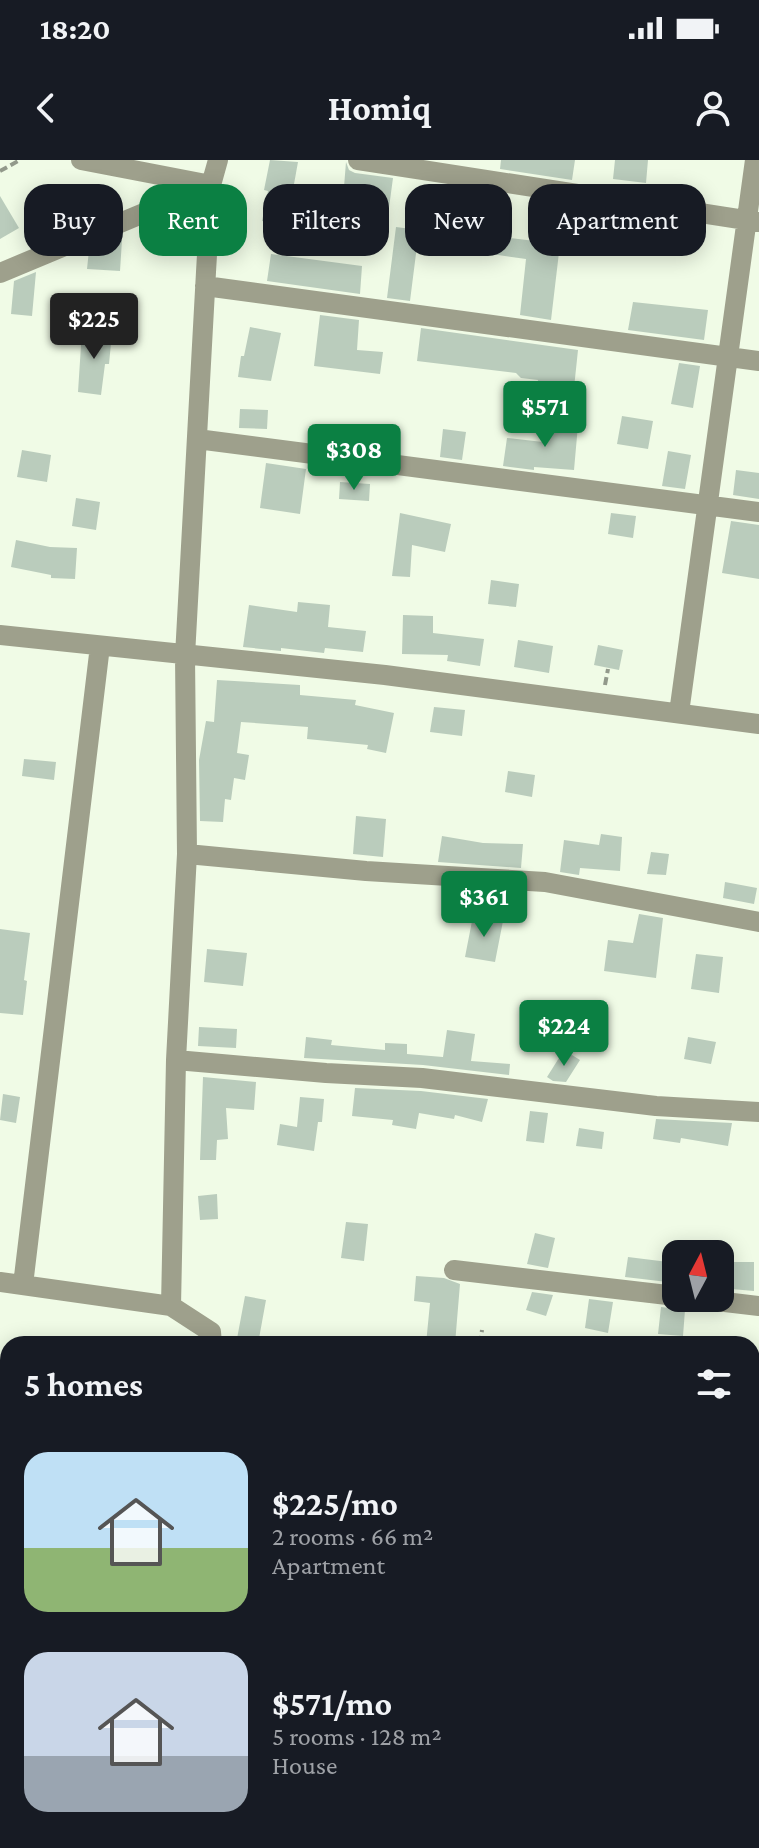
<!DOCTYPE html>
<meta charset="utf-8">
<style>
:root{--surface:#171b24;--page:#20242c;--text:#f1f3f6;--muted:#9ea1a6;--accent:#0b8043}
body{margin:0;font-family:"Crimson Pro",serif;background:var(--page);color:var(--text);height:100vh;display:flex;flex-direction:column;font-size:30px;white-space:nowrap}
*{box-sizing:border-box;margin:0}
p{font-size:26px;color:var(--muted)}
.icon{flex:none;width:44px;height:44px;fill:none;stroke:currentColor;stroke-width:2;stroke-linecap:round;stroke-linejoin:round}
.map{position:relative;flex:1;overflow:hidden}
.drawer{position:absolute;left:0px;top:1176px;width:760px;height:512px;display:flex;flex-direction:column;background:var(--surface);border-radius:24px 24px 0 0;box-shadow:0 4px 20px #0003}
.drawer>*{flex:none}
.hud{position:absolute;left:24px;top:24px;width:712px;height:72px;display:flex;gap:16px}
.needle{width:52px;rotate:7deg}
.tools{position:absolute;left:662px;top:1080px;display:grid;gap:16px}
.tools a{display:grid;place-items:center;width:72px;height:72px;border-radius:16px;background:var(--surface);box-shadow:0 4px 20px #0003;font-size:40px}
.price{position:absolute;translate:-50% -68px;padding:0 18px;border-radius:8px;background:var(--accent);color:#fff;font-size:26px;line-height:52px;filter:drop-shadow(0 2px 4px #0008)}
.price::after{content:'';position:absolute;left:50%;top:48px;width:24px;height:18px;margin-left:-12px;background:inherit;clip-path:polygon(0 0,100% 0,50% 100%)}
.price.on{background:#222;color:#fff}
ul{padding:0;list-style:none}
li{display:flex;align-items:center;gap:24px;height:200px;padding:0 24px}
li span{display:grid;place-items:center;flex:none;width:224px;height:160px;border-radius:24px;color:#555}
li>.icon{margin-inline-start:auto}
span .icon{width:96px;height:96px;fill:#fffc;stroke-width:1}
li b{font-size:34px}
h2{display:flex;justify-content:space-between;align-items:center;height:96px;padding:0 24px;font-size:34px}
.tag{padding:0 28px;border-radius:24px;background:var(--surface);box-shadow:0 4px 20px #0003;font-size:28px;line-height:72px}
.tag.on{background:var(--accent);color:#fff}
.status{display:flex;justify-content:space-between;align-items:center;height:56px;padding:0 40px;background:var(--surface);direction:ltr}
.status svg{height:22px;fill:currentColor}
header{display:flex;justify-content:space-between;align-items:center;height:104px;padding:0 24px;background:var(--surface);font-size:36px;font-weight:700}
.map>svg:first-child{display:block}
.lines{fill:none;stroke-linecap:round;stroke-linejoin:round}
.stream{stroke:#8fc3ad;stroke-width:6}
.building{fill:#baccbc}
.path{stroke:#92998b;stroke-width:4;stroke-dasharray:8 4;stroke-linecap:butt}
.minor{stroke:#9ea08c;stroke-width:20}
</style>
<div class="status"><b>18:20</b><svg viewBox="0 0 49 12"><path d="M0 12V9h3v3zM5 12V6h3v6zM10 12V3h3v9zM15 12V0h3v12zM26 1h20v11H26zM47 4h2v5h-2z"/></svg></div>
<header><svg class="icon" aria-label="back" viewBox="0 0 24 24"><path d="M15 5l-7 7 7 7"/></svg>Homiq<svg class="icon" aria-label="person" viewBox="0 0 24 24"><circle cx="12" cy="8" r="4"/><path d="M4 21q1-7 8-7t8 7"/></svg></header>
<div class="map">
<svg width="759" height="1688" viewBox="0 0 759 1688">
<rect width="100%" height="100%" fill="#f0fbe6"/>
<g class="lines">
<path class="stream" d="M 752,1547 L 759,1543
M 544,1688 L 557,1680"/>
</g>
<path class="building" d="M 270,0 L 298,2 L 290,46 L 315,51 L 311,71 L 262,61 L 268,31 L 264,30 Z
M 501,0 L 575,0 L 572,20 L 500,9 Z
M 615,0 L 648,0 L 646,23 L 613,19 Z
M 346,2 L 349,10 L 355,13 L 393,18 L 388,55 L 365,52 L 363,82 L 340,77 Z
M 0,36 L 19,68 L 0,79 Z
M 458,36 L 508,42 L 502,77 L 560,84 L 551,160 L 520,155 L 526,99 L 484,93 L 488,64 L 455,60 Z
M 396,67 L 419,70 L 410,141 L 387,138 Z
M 612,69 L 641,72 L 639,93 L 610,90 Z
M 114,80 L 122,80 L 120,111 L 87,109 L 89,90 Z
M 271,94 L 362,106 L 360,134 L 267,121 Z
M 36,112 L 32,156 L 11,154 L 14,121 Z
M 633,142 L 708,150 L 704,180 L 628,170 Z
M 320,155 L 359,160 L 357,190 L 383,192 L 380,214 L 314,206 Z
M 250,167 L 281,173 L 271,221 L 238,217 L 241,196 L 244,196 Z
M 421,168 L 578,190 L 574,228 L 545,258 L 547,234 L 536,233 L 538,220 L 521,218 L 516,213 L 417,201 Z
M 82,170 L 112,173 L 109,204 L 105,204 L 101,235 L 78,232 Z
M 679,203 L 700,206 L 693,248 L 671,244 Z
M 240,249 L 268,250 L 267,269 L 239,268 Z
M 622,256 L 653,261 L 648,289 L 617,284 Z
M 544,263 L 578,265 L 574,310 L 534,307 L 534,310 L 503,306 L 507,278 L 543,282 Z
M 443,269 L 466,272 L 462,300 L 440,297 Z
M 22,290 L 51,295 L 47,322 L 17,317 Z
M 668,291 L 691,295 L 685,329 L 662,326 Z
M 266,303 L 306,309 L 300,354 L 260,348 Z
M 736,310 L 759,313 L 759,339 L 733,335 Z
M 340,322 L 370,324 L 369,341 L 339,339 Z
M 76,338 L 100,342 L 96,370 L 72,366 Z
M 400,353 L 451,364 L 445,392 L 412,385 L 410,417 L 392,416 Z
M 611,353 L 636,356 L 633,378 L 608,374 Z
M 731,361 L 759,365 L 759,419 L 722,413 Z
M 16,380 L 50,387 L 77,388 L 75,419 L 51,418 L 51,415 L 11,407 Z
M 491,420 L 519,424 L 516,447 L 488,444 Z
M 298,442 L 330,445 L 328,467 L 366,471 L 363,492 L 325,488 L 324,493 L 281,488 L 281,491 L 243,487 L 249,445 L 297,452 Z
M 403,455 L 433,456 L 433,473 L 484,479 L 480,506 L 447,501 L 448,495 L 402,494 Z
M 518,480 L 553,486 L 549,513 L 514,507 Z
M 598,485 L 623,490 L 619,510 L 594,505 Z
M 217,520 L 300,525 L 300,535 L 356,540 L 355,545 L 394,553 L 386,593 L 367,589 L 368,585 L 307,579 L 308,567 L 241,562 L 237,593 L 249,595 L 245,620 L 234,618 L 231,640 L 225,639 L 223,662 L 200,661 L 199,600 L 206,561 L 214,562 Z
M 434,547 L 465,550 L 462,576 L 430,572 Z
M 24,599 L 56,602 L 54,620 L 22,616 Z
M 508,611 L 535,615 L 532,637 L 505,632 Z
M 356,656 L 386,659 L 383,697 L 353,694 Z
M 601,674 L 622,677 L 620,711 L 580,708 L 579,715 L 560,712 L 564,680 L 599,685 Z
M 442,676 L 483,683 L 523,684 L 521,708 L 438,702 Z
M 651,692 L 669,694 L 666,715 L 647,714 Z
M 725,722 L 757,728 L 754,744 L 723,738 Z
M 639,754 L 663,758 L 656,818 L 604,811 L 608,780 L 633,783 Z
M 473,756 L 503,761 L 495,802 L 465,797 Z
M 0,769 L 30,773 L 24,820 L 27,821 L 23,855 L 0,853 Z
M 207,789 L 247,793 L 243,826 L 204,822 Z
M 696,794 L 723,797 L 719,833 L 691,829 Z
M 199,867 L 237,869 L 236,888 L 198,886 Z
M 447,870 L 475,874 L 471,901 L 510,904 L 509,915 L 423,905 L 304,898 L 306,877 L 332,880 L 331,885 L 385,890 L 385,883 L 407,884 L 407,894 L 443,897 Z
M 688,877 L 716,882 L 711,904 L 684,899 Z
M 564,890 L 580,900 L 566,922 L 553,921 L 547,917 Z
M 203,917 L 256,922 L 254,950 L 226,948 L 228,979 L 217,980 L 216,1000 L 200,1000 Z
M 355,928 L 421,931 L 488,939 L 482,962 L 455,955 L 454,959 L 419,953 L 416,969 L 392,965 L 393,960 L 352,956 Z
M 3,934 L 20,937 L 16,963 L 0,960 Z
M 300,937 L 324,939 L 322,962 L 318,962 L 314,991 L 277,985 L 280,964 L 297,967 Z
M 530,951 L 548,953 L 544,983 L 526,981 Z
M 656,959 L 732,963 L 728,986 L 681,978 L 680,983 L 653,979 Z
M 579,968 L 604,972 L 602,989 L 576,986 Z
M 217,1034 L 218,1059 L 200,1060 L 198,1036 Z
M 346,1062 L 368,1064 L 364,1101 L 341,1098 Z
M 535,1073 L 555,1078 L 548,1108 L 527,1104 Z
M 628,1097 L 676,1103 L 676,1123 L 625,1117 Z
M 732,1102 L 754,1102 L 754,1131 L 720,1128 L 720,1109 L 732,1111 Z
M 416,1116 L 444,1118 L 460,1124 L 455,1184 L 426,1184 L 430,1143 L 414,1141 Z
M 532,1132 L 553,1135 L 546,1156 L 526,1150 Z
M 245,1136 L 266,1140 L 258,1184 L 236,1184 Z
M 589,1139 L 613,1142 L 608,1173 L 585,1168 Z
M 661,1147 L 685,1150 L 683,1176 L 658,1174 Z"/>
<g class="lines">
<path class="path" d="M 0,11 L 20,0
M 605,525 L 608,509
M 480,1184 L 482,1170
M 380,1688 L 382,1680"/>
<path class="minor" d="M 81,0 L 211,25
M 358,0 L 759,62
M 0,113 L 211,25
M 205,126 L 759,201
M 197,279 L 759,352
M 0,475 L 385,515 L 759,564
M 679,553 L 755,0
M 187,694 L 366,711 L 545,722 L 759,762
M 176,900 L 326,913 L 422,918 L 656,946 L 759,952
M 454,1110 L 676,1136
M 0,1122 L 171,1146
M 23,1125 L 100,486
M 691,1138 L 759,1146
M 212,1184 L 211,1172 L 171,1146 L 176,900 L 187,694 L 185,496 L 206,112 L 211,25 L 218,0
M 752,1350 L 759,1351
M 0,1661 L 8,1644"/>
</g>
</svg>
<div class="tools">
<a><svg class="needle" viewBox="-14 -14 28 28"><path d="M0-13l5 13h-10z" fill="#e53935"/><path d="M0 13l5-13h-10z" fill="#9ea1a6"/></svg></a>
</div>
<b class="price on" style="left:94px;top:201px">$225</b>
<b class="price" style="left:545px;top:289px">$571</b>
<b class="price" style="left:354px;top:332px">$308</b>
<b class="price" style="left:484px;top:779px">$361</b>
<b class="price" style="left:564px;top:908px">$224</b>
<div class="hud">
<a class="tag">Buy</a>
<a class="tag on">Rent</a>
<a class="tag">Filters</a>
<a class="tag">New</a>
<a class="tag">Apartment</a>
</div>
<section class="drawer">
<h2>5 homes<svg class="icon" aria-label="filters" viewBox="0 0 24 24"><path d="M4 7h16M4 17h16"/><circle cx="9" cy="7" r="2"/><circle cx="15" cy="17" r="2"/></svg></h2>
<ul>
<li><span style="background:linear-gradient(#bfe0f5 60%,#8fb573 0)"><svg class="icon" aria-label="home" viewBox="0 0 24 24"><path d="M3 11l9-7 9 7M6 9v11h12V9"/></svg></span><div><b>$225/mo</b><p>2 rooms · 66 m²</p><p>Apartment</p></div></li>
<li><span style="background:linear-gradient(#c9d6e8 65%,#9aa5b1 0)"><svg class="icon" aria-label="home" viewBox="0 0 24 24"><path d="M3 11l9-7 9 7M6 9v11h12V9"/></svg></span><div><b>$571/mo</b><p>5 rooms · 128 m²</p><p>House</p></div></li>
</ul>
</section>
</div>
